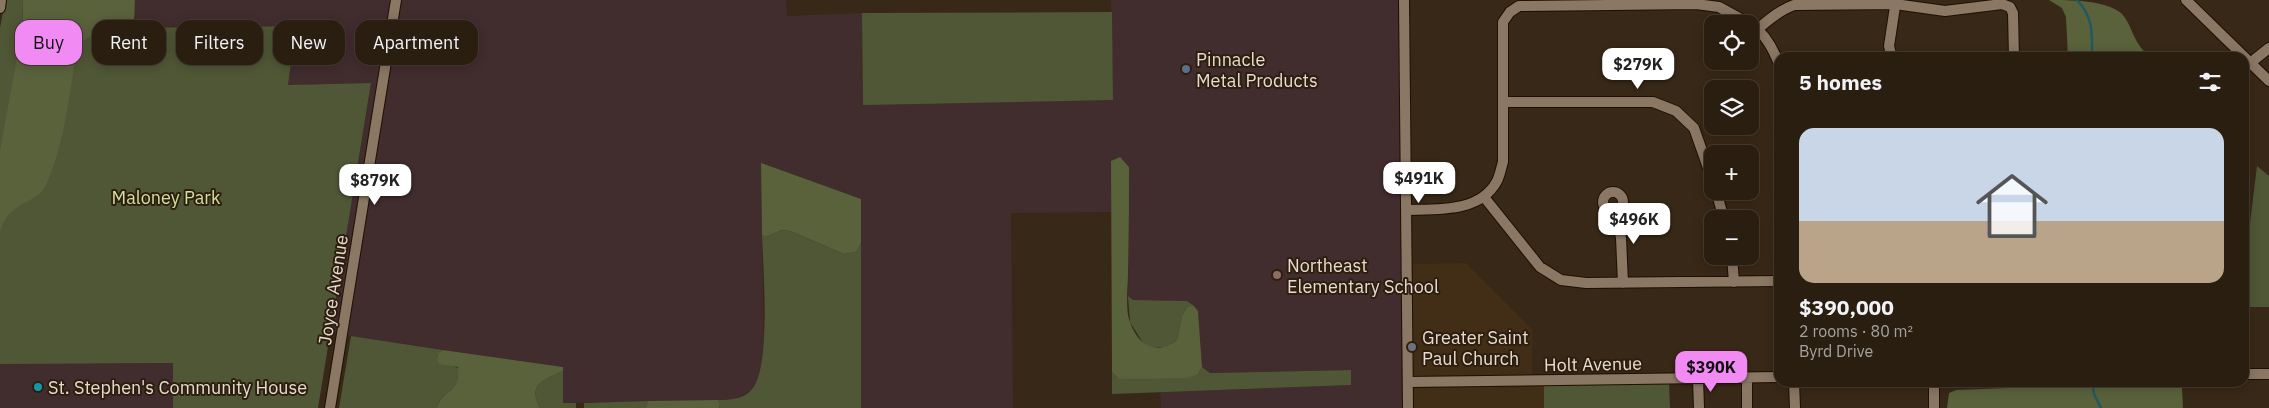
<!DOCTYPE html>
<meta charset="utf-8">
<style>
:root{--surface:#2a1e11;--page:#32271a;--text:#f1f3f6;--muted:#a5a29f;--line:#463c31;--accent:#f28af3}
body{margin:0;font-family:"IBM Plex Sans",sans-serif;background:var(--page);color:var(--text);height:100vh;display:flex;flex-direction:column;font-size:19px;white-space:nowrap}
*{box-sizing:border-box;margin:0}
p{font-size:16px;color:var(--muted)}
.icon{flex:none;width:28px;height:28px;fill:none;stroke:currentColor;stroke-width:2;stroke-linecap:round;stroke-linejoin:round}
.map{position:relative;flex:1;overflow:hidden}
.details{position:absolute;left:1774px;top:52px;width:475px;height:335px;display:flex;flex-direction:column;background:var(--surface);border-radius:15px;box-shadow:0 2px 12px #0003,0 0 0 1px var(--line)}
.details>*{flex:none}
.hud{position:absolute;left:15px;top:20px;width:475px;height:45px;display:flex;gap:10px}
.tools{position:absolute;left:1704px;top:15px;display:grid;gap:10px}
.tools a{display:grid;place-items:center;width:55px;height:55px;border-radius:10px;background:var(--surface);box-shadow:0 2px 12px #0003,0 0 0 1px var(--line);font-size:25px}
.price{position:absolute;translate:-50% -42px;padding:0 11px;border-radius:10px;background:#fff;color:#222;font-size:16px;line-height:32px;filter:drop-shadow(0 1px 2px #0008)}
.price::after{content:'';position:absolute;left:50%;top:30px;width:15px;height:11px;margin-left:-8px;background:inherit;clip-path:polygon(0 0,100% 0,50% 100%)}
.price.current{background:var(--accent);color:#111}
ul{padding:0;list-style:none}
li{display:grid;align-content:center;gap:10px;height:265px;padding:0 25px}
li+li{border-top:1px solid var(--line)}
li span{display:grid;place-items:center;height:155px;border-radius:15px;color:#555}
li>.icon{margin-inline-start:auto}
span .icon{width:90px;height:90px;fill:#fffc;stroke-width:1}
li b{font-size:21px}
h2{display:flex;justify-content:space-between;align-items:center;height:60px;padding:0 25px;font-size:21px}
.chip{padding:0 18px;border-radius:15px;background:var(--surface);box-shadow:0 2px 12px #0003,0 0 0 1px var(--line);font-size:18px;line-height:45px}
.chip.current{background:var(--accent);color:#111}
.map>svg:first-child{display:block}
.built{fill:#422d17}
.industrial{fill:#412c2e}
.green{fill:#4f5736}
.forest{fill:#5a623c}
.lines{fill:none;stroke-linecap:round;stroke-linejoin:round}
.stream{stroke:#215862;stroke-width:2.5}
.minor-casing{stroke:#1e1002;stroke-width:12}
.minor{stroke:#8a7764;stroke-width:10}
.service-dot{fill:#5c6f8a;stroke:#2d1e0e;stroke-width:2}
.education-dot{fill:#8d6e63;stroke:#2d1e0e;stroke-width:2}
.worship-dot{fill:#6b7280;stroke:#2d1e0e;stroke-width:2}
.culture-dot{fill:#0f9aa8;stroke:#2d1e0e;stroke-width:2}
.labels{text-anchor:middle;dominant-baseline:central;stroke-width:4;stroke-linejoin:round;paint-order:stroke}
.poi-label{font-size:18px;fill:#e6dcd1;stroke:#2d1e0e;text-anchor:start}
.park-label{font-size:18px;fill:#d0e09d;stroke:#2d1e0e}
.street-label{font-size:18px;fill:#e6dcd1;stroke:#2d1e0e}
</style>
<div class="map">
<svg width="2269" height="408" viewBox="0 0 2269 408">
<rect width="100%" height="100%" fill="#382817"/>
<path class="built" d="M 1466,263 L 1532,329 L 1532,380 L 1544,380 L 1544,408 L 1409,408 L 1407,264 Z"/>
<path class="industrial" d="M 135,0 L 786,0 L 787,16 L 862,13 L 863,104 L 1113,100 L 1111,0 L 1404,0 L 1409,408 L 1161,408 L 1160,392 L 1351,385 L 1351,370 L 1210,373 L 1202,367 L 1198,312 L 1193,305 L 1187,301 L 1133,300 L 1128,296 L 1129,167 L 1111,161 L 1111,212 L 1011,213 L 1013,408 L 861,408 L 861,199 L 761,163 L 764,350 L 760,378 L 752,390 L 736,400 L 563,403 L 562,367 L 330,333 L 371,83 L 288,85 L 296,26 L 129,27 L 134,22 Z
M 0,250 L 97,364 L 173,363 L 173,408 L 0,408 Z"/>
<path class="green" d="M 5,0 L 23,0 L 22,29 L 296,26 L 288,85 L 371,83 L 318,408 L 173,408 L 173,363 L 0,364 L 0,28 Z
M 1112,12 L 1113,100 L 863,105 L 862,13 Z
M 2257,166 L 2269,176 L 2269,307 L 2244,307 L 2244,273 Z
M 782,230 L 790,231 L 844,254 L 856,252 L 861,243 L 861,408 L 719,408 L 720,404 L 718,400 C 731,400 745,399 753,388 C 771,364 763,267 762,235 L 766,237 Z
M 1128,296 L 1133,300 L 1187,301 L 1193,305 L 1187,307 L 1182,316 L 1177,340 L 1167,347 L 1150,348 L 1143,343 L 1130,322 Z
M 351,336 L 443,350 L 438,353 L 437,359 L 458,368 C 460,396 442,388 437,408 L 339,408 Z
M 1202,367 L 1210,373 L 1351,370 L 1351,385 L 1112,394 L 1112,372 L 1119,379 L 1198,374 Z
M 563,371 L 563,403 L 576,403 L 576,408 L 540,408 C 527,384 544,380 563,371 Z
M 1669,383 L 1670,408 L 1544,408 L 1544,385 Z
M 648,401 L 645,408 L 584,408 L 584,403 Z"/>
<path class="forest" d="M 23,0 L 135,0 C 134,7 136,18 132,24 C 125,34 89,25 77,50 C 69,95 65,143 46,185 C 36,206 8,199 0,233 L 0,151 L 22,30 Z
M 2049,0 C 2070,0 2105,0 2121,13 C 2132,24 2132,40 2146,53 L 2145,57 L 2068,57 L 2066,17 L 2062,8 Z
M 1120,157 L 1129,167 C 1129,202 1129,237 1128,272 C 1128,286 1125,310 1130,322 C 1138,346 1157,356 1177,340 L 1182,316 L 1187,307 L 1193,305 L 1198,311 L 1202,367 L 1198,374 L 1187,378 L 1119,379 L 1112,372 L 1111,161 Z
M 761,163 L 861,199 L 861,243 L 856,252 L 844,254 L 790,231 L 782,230 L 766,237 L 762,235 Z
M 443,350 L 563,367 L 563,371 C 544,380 527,384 540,408 L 437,408 C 442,388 460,396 458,367 L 439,364 L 437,359 L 438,353 Z
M 2131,383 L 2177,384 L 2182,388 L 2183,408 L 1947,408 L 1949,393 L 1956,390 Z
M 718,400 L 720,404 L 719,408 L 645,408 L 648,401 Z"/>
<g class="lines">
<path class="stream" d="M 2077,0 C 2094,17 2092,36 2092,58
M 2092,382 L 2094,394 L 2101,408"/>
<g class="minor-casing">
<path id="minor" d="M 1404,0 L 1408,408
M 2186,0 L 2269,81
M 0,8 L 1,0
M 1753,26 C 1765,34 1774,51 1779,64
M 1758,29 C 1769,19 1780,10 1794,5 L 1895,4 L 1945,11 L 2002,4 L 2010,7 L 2013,13 L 2014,58
M 1892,58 L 1889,46 L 1896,0
M 2244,68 L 2269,48
M 1503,102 L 1653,102 L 1676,111 L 1694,128 L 1712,179
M 1716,191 L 1724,219
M1603 202a10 10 0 1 1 20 0a10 10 0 1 1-20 0Z
M 1484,197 L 1540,267 L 1561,280 L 1586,283 L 1779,281
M 1406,210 C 1437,209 1480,213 1497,181 C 1500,175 1501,168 1503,162 L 1503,22 L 1510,12 L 1519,6 L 1696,4 L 1719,7 L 1750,24
M 1615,212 L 1621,238 L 1623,283
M 1732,256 L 1734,282
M 2244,374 L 2269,374
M 1698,379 L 1699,408
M 1408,382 L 1779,377
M 1794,382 L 1795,408
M 1934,382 L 1934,408
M 330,408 L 396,0
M 1747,408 L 1747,378"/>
</g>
<use href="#minor" class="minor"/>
</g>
<circle class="service-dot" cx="1186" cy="69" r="5"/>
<circle class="education-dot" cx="1277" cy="275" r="5"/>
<circle class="worship-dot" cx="1412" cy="347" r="5"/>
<circle class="culture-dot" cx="38" cy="387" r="5"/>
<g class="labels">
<g class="poi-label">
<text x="1196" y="59">Pinnacle<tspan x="1196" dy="21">Metal Products</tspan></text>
<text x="1287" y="265">Northeast<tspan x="1287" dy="21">Elementary School</tspan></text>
<text x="1422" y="337">Greater Saint<tspan x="1422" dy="21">Paul Church</tspan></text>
<text x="48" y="387">St. Stephen's Community House</text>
</g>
<g class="park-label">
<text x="166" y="197">Maloney Park</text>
</g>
<g class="street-label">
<text transform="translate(333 290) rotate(-81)">Joyce Avenue</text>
<text transform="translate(1593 364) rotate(-1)">Holt Avenue</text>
</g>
</g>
</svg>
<div class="tools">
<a><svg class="icon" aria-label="locate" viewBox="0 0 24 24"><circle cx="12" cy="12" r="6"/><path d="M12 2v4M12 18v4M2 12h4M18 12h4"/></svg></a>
<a><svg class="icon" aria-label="layers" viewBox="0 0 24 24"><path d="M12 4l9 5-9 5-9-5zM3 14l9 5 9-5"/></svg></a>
<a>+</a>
<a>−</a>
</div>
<b class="price" style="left:1638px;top:90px">$279K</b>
<b class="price" style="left:1419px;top:204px">$491K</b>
<b class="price" style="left:375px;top:206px">$879K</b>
<b class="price" style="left:1634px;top:245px">$496K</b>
<b class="price current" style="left:1711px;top:393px">$390K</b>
<div class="hud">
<a class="chip current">Buy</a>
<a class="chip">Rent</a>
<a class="chip">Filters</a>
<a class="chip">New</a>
<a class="chip">Apartment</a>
</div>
<section class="details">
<h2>5 homes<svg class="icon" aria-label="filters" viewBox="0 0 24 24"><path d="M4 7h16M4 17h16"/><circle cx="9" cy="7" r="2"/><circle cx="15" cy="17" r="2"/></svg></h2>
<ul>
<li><span style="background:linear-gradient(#c9d6e8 60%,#b9a48a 0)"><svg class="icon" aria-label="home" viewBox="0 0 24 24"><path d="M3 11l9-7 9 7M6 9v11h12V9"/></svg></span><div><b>$390,000</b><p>2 rooms · 80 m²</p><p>Byrd Drive</p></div></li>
</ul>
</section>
</div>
